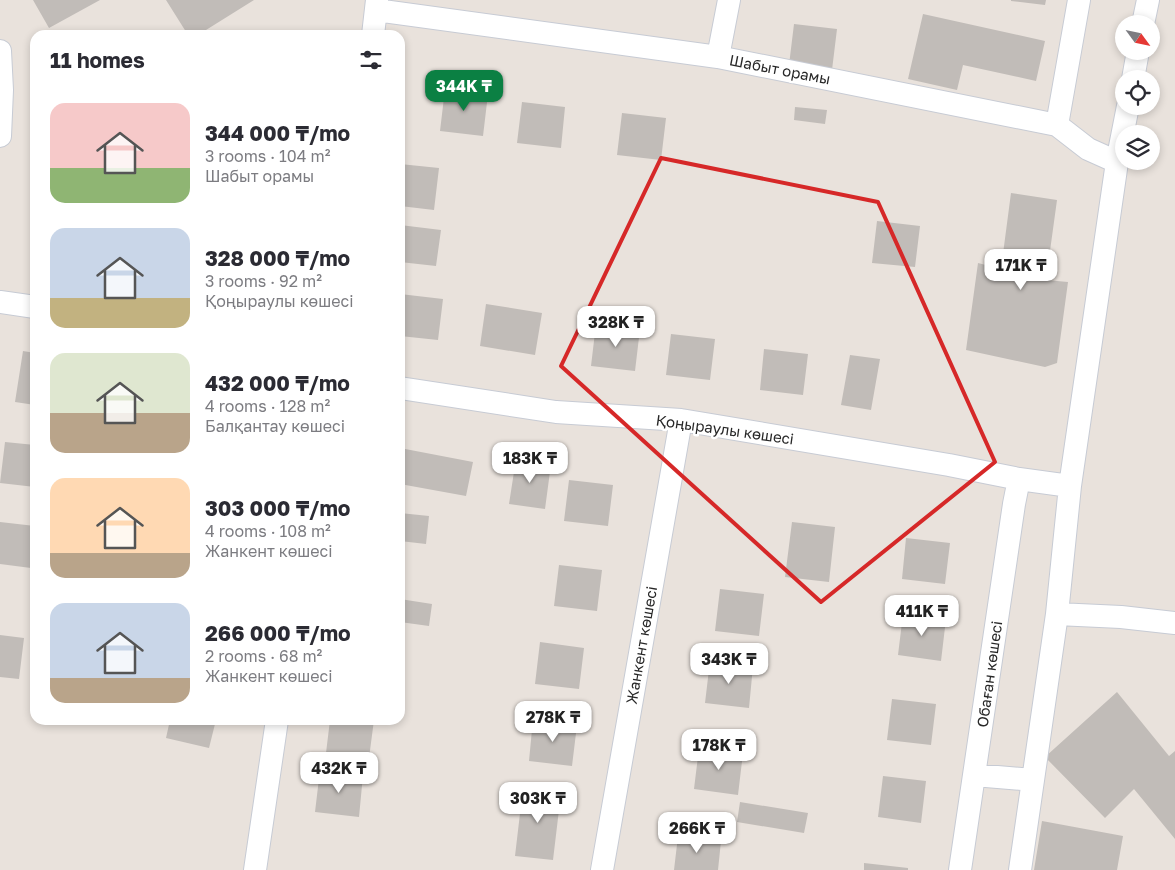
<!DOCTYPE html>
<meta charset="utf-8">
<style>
:root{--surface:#fff;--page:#f2f2f3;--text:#2b2b33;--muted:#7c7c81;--accent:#0b8043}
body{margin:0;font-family:"Golos Text",sans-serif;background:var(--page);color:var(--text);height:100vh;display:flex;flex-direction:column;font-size:19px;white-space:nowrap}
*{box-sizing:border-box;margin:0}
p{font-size:16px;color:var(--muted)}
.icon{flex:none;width:28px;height:28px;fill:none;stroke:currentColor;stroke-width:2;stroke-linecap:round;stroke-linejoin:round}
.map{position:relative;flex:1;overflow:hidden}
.side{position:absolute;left:30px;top:30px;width:375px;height:695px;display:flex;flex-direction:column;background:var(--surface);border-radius:15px;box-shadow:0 2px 8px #0003}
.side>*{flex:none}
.needle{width:32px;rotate:123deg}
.fabs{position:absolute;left:1115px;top:15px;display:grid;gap:10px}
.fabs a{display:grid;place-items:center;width:45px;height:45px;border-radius:50%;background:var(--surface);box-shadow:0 2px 8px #0003;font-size:25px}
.price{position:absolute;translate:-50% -42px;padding:0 11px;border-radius:10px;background:#fff;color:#222;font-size:16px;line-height:32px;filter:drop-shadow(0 1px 2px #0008)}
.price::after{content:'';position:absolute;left:50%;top:30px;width:15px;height:11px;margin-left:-8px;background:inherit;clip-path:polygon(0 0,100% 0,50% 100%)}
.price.active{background:var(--accent);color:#fff}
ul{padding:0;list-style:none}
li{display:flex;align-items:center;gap:15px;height:125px;padding:0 20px}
li span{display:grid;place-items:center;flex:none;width:140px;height:100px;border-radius:15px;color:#555}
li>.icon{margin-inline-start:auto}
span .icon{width:60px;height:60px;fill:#fffc;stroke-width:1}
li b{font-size:21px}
h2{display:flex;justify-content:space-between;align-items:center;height:60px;padding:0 20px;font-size:21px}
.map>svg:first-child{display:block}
.building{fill:#c1bcb8}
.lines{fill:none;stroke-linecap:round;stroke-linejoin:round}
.minor-casing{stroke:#c7cbd4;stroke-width:24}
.minor{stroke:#fff;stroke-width:22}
.marked{fill:none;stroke:#d62828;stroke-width:4;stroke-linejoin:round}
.labels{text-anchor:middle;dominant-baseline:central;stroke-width:5;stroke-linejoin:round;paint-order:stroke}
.street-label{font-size:15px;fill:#282828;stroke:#fff}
</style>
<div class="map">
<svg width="1175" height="870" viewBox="0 0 1175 870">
<rect width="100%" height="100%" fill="#e9e2dc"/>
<path class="building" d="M 33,0 L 100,0 L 49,28 Z
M 166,0 L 254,0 L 198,35 L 188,35 Z
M 1011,0 L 1046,0 L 1045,5 L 1011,1 Z
M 923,14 L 1045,41 L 1036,81 L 963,65 L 957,90 L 908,79 Z
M 794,24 L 837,29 L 832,70 L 789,65 Z
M 445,89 L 488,94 L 483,136 L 440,131 Z
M 522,102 L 565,107 L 561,148 L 517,143 Z
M 795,107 L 827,110 L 825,124 L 794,120 Z
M 622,113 L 666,118 L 661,160 L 617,155 Z
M 400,164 L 439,168 L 434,210 L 400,206 Z
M 1011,193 L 1057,200 L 1046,280 L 1068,282 L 1057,363 L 1045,367 L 966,350 L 978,263 L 1001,269 Z
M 877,221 L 920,226 L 915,267 L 872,263 Z
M 400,225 L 441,230 L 436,266 L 400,262 Z
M 400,294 L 443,299 L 438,340 L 400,336 Z
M 486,304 L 542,313 L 535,355 L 480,346 Z
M 596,324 L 640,329 L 635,371 L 591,366 Z
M 671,334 L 715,339 L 710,380 L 666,375 Z
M 764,349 L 808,354 L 803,395 L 760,390 Z
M 23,351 L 35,353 L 35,405 L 15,402 Z
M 850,355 L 880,359 L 871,410 L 841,405 Z
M 5,442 L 35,445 L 35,487 L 0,483 Z
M 400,448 L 473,462 L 466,496 L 400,484 Z
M 516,459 L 551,464 L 545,509 L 509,504 Z
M 569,480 L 613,485 L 608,526 L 564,521 Z
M 400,513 L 429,516 L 426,544 L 400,541 Z
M 0,522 L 35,526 L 31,568 L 0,564 Z
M 792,522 L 835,527 L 829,582 L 785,577 Z
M 906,538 L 950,543 L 945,584 L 902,579 Z
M 559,565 L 602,570 L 597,611 L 554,606 Z
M 720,589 L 764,594 L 759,636 L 715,631 Z
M 400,599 L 432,604 L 429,626 L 400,622 Z
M 903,614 L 946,619 L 941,661 L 898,655 Z
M 0,635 L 24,638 L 19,679 L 0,677 Z
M 540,642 L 584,648 L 579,689 L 535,684 Z
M 710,661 L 753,666 L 749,708 L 705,703 Z
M 1117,692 L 1169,756 L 1175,751 L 1175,839 L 1134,789 L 1105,818 L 1045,757 Z
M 892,699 L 936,704 L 931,745 L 887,740 Z
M 533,719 L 577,725 L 572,766 L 529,761 Z
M 170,720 L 216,720 L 209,748 L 166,738 Z
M 330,720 L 374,720 L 369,758 L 326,753 Z
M 699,748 L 743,753 L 738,795 L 694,789 Z
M 320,770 L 363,775 L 359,817 L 315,812 Z
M 883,776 L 926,781 L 921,823 L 878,817 Z
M 523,788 L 561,793 L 553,860 L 515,856 Z
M 740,802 L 808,813 L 804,833 L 737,822 Z
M 1042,821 L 1123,836 L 1117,870 L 1034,870 Z
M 678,836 L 721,841 L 718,870 L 674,870 Z
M 864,863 L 908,868 L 908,870 L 864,870 Z"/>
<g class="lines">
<g class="minor-casing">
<path id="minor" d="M 376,10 L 718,57 L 1057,125 L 1079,0
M 1143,24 L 1148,0
M 373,35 L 377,0
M 0,51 L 2,90 L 0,136
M 718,57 L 729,0
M 1133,79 L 1138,51
M 1057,125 L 1088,149 L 1117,162
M 0,302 L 35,307
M 400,388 L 556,412 L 681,420 L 949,465 L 1019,479 L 1070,486 L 1057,614
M 1070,486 L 1117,162 L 1128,106
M 974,775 L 1033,780
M 255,870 L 277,720
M 602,870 L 681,420
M 960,870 L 1014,504 L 1019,479
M 1020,870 L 1057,614 L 1121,617 L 1175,623"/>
</g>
<use href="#minor" class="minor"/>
</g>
<path class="marked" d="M 661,158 L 878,202 L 995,462 L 821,602 L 561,366 Z"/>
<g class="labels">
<g class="street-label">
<text transform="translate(780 69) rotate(11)">Шабыт орамы</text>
<text transform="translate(725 429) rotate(8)">Қоңыраулы көшесі</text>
<text transform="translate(641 645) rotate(-80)">Жанкент көшесі</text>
<text transform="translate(989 674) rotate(-82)">Обаған көшесі</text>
</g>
</g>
</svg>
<div class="fabs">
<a><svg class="needle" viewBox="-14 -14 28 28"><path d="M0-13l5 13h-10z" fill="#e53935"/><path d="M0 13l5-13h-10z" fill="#7c7c81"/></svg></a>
<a><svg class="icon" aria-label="locate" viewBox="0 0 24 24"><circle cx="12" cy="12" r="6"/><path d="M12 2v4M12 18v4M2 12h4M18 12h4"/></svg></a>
<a><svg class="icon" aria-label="layers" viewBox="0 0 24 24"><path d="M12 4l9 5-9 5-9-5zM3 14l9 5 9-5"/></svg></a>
</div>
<b class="price active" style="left:464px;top:112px">344K ₸</b>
<b class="price" style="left:1021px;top:291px">171K ₸</b>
<b class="price" style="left:616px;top:348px">328K ₸</b>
<b class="price" style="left:530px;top:484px">183K ₸</b>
<b class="price" style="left:922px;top:637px">411K ₸</b>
<b class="price" style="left:729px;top:685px">343K ₸</b>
<b class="price" style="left:553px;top:743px">278K ₸</b>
<b class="price" style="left:719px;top:771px">178K ₸</b>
<b class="price" style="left:339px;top:794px">432K ₸</b>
<b class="price" style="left:538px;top:824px">303K ₸</b>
<b class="price" style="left:697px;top:854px">266K ₸</b>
<section class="side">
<h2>11 homes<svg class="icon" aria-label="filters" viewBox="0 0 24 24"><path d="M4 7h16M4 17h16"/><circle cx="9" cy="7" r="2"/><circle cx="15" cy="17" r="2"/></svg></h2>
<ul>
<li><span style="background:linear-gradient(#f6c9c9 65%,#8fb573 0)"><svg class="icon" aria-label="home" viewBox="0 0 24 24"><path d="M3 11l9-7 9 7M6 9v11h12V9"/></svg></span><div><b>344 000 ₸/mo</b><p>3 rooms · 104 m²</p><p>Шабыт орамы</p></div></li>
<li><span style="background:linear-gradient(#c9d6e8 70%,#c2b280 0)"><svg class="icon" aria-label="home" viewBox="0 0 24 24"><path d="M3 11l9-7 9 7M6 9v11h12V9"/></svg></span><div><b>328 000 ₸/mo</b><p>3 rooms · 92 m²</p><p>Қоңыраулы көшесі</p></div></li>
<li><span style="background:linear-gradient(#dfe7d0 60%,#b9a48a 0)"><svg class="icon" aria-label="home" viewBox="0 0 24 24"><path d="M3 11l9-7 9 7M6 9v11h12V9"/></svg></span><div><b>432 000 ₸/mo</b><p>4 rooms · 128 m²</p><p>Балқантау көшесі</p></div></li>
<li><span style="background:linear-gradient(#ffd9b3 75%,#b9a48a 0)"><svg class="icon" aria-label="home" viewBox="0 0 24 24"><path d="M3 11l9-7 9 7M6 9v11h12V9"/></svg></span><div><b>303 000 ₸/mo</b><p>4 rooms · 108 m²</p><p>Жанкент көшесі</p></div></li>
<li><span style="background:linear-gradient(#c9d6e8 75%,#b9a48a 0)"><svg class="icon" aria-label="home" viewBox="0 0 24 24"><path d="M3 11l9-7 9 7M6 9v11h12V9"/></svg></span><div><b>266 000 ₸/mo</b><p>2 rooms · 68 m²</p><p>Жанкент көшесі</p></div></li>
</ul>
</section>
</div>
